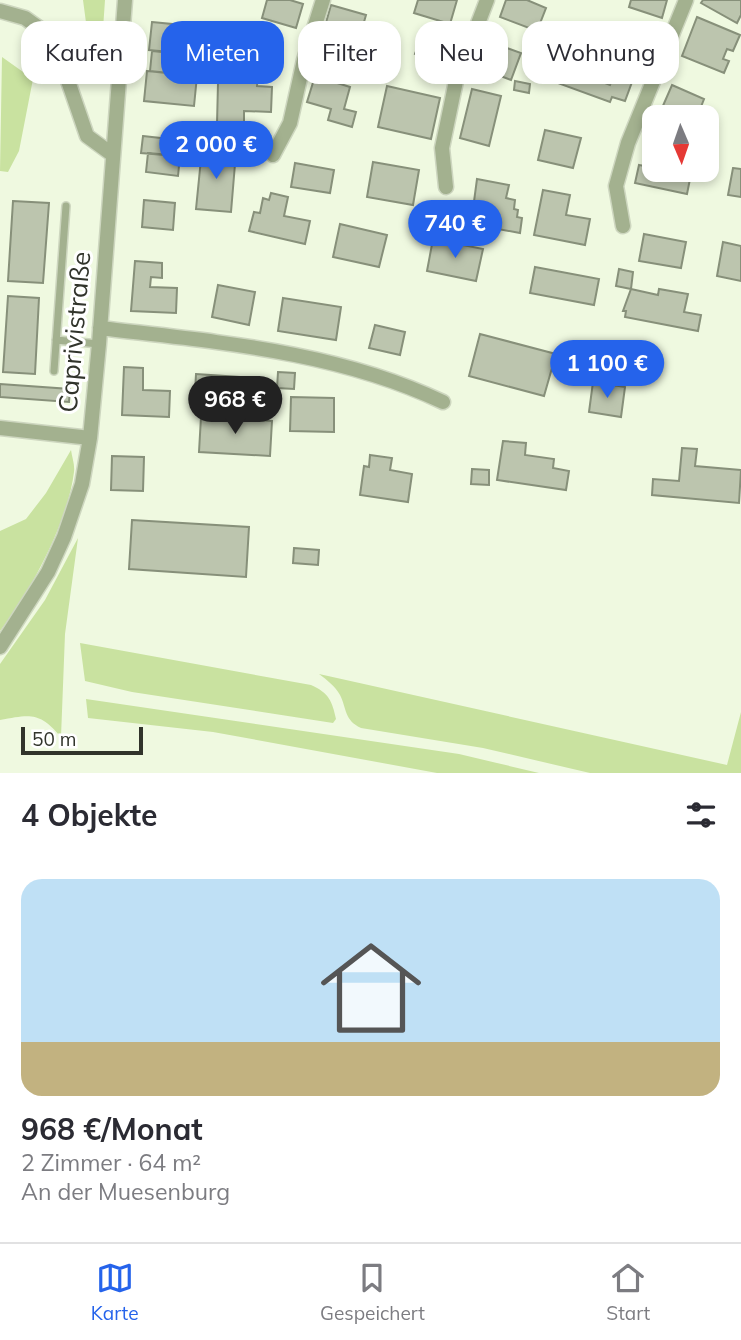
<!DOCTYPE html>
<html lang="de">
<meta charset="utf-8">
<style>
:root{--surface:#fff;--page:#f7f7f7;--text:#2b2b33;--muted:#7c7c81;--line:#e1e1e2;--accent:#2563eb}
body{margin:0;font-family:Mulish,sans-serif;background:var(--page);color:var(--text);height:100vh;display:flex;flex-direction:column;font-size:26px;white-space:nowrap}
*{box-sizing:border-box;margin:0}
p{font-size:23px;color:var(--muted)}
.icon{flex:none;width:38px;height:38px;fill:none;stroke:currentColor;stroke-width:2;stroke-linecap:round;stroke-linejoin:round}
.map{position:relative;height:773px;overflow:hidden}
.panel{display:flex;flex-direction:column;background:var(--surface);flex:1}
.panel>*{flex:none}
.banner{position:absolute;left:21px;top:21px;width:700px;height:63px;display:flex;gap:14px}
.needle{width:46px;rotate:178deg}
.fabs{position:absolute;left:642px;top:105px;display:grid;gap:14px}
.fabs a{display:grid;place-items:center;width:77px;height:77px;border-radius:14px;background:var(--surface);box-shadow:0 4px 10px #0003;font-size:35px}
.scale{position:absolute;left:21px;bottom:18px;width:122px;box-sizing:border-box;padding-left:7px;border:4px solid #31342b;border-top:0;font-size:19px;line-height:24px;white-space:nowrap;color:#31342b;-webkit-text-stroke:5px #fff;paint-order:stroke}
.price{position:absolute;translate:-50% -60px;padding:0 16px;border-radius:24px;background:var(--accent);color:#fff;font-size:23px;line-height:46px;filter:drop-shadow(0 2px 4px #0008)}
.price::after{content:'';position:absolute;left:50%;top:42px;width:21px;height:16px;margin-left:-10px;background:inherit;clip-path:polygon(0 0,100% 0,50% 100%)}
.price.current{background:#222;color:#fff}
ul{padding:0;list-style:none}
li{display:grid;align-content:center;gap:14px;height:371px;padding:0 21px}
li span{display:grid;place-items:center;height:217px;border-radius:21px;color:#555}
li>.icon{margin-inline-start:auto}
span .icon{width:126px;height:126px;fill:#fffc;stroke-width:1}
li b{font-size:30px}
h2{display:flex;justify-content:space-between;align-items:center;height:84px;padding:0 21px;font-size:30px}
.pill{padding:0 24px;border-radius:21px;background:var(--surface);box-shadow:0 4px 10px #0003;font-size:24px;line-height:63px}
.pill.current{background:var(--accent);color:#fff}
.menu{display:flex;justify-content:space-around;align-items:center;height:98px;border-top:2px solid var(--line);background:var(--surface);font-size:19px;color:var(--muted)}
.menu a{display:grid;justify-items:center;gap:4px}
.menu .current{color:var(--accent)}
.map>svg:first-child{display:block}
.green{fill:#c9e2a0}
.building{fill:#bcc5ae;stroke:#87907a;stroke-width:2}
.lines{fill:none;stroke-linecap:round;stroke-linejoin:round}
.service-casing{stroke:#cdd6bf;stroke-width:10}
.minor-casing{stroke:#cdd6bf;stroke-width:17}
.service{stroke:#a3b18f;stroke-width:7}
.minor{stroke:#a3b18f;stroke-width:14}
.labels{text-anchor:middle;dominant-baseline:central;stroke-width:6;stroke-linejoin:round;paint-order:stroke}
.street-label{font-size:26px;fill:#31342b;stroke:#fff}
</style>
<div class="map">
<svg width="741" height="773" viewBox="0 0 741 773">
<rect width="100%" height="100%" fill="#eff9e0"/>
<path class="green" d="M 83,0 L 105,0 L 103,29 L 87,30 Z
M 2,57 L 33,79 L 19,151 L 8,172 L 0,171 Z
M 71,450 C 72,457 75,465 74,472 C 68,522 31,591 0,631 L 0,531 L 26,519 L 46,493 Z
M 78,538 L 65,634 L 61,737 C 40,712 31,714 0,720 L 0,664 L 45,600 Z
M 80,643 L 311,685 C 329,693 332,701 336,719 L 333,723 L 132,692 L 85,681 Z
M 319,674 L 727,765 L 741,712 L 741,773 L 590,773 L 483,748 L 361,728 C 344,720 347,709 340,695 C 335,686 327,680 319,674 Z
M 86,699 L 459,754 L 539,773 L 437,773 L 213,732 L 88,718 Z"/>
<path class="building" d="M 267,0 L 290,0 L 303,4 L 296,28 L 262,18 Z
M 418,0 L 457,0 L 450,24 L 414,13 Z
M 506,0 L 527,0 L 546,8 L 537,31 L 500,17 Z
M 631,0 L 667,0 L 662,18 L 629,7 Z
M 703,0 L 741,0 L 741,15 L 737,23 L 701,3 Z
M 331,5 L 366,15 L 358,43 L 323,33 Z
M 697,17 L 740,35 L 733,51 L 727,49 L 723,59 L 729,61 L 724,73 L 682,56 Z
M 152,22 L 182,25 L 180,53 L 149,50 Z
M 82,32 L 91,56 L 73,64 L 63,39 Z
M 422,35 L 452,46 L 445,65 L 415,54 Z
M 487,41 L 521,53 L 511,80 L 477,67 Z
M 152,51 L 172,53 L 169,73 L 150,71 Z
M 561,66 L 610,85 L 614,75 L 632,82 L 625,101 L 612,97 L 610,102 L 555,82 Z
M 147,71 L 197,76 L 194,106 L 144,101 Z
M 229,72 L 258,73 L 257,86 L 272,87 L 271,112 L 244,111 L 244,126 L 217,124 L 218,83 L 229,83 Z
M 315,76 L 350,87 L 344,109 L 356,112 L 352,127 L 328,120 L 331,109 L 307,102 Z
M 515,81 L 530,84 L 529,93 L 514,90 Z
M 672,85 L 704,99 L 697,117 L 684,117 L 662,108 Z
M 387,86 L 440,98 L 431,139 L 378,127 Z
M 472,89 L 501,96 L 489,146 L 460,138 Z
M 545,130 L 581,138 L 573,168 L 538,160 Z
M 143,136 L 178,140 L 176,156 L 141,153 Z
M 202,149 L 236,152 L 231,212 L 196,209 Z
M 148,153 L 180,156 L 178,176 L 146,172 Z
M 373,162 L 419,170 L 413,205 L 367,197 Z
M 295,163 L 334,170 L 330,193 L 291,187 Z
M 639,165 L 691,174 L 687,194 L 635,183 Z
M 733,168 L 741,169 L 741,197 L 728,195 Z
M 477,179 L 509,185 L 506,198 L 515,200 L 514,209 L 518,210 L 517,217 L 522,218 L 520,233 L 471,224 Z
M 543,190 L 570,195 L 566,215 L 590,219 L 585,245 L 534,235 Z
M 271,193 L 288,197 L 284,216 L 310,221 L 305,244 L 249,231 L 254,212 L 260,213 L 263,198 L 269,200 Z
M 144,200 L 175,203 L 173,230 L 142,227 Z
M 13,201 L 49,203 L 43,283 L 8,281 Z
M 340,224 L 387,235 L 379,267 L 333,257 Z
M 644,234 L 686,242 L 681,268 L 639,261 Z
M 433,239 L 483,249 L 476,281 L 427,271 Z
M 723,242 L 741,246 L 741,281 L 717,276 Z
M 135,261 L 162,263 L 162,278 L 151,277 L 150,287 L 177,288 L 176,313 L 131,311 Z
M 535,267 L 599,279 L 594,305 L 530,293 Z
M 619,269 L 633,272 L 631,289 L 616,286 Z
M 218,285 L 255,292 L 249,325 L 212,317 Z
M 631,289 L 658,295 L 659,289 L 688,294 L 684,312 L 701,315 L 698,331 L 625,317 L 626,311 L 623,311 Z
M 8,296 L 39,298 L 35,374 L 3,372 Z
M 283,298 L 341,307 L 336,340 L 278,331 Z
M 375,325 L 405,332 L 400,355 L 369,348 Z
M 480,334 L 556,354 L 544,396 L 469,376 Z
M 124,367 L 143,368 L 143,390 L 170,391 L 169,417 L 122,415 Z
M 278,372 L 295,373 L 294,389 L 277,388 Z
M 196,374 L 254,378 L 252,398 L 195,393 Z
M 593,382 L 625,387 L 621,417 L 589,412 Z
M 0,384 L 70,389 L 69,402 L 0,397 Z
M 291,397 L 334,398 L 334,432 L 290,431 Z
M 201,417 L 272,421 L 270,456 L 199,452 Z
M 503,441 L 526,443 L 525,455 L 554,459 L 553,468 L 569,471 L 566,490 L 497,480 Z
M 682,448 L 697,449 L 695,466 L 741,470 L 739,503 L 652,495 L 653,479 L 679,481 Z
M 370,455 L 392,458 L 390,470 L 412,474 L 408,502 L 360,495 L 364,466 L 369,467 Z
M 112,456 L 144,457 L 143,491 L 111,490 Z
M 472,469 L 489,470 L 489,485 L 471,484 Z
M 132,520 L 249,527 L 246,577 L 129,569 Z
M 294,548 L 319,550 L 318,565 L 293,563 Z"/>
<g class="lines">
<g class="service-casing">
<path id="service" d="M 56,340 L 99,344
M 54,371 L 66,206"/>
</g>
<g class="minor-casing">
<path id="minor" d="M 0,11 L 25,18 L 46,33 L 58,52 L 87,136 L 113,155
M 273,155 L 290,123 L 304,60 L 323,0
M 446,187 L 442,148 L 456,81 L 487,0
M 623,226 L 616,186 L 628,143 L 686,0
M 100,328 C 216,342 336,351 443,402
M 0,428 L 90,438
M 0,647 L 48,572 L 64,537 L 82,484 L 90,438 L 99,344 L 125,0"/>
</g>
<use href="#service" class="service"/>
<use href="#minor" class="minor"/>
</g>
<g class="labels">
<g class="street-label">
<text transform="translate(74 332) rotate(-85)">Caprivistraße</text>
</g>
</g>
</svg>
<div class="fabs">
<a><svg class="needle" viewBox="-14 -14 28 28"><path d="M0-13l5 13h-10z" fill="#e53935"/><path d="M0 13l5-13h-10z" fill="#7c7c81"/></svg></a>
</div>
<div class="scale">50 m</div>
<b class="price" style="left:216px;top:181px">2 000 €</b>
<b class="price" style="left:455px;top:260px">740 €</b>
<b class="price" style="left:607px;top:400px">1 100 €</b>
<b class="price current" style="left:235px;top:436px">968 €</b>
<div class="banner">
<a class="pill">Kaufen</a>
<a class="pill current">Mieten</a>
<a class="pill">Filter</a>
<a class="pill">Neu</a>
<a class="pill">Wohnung</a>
</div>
</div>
<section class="panel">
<h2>4 Objekte<svg class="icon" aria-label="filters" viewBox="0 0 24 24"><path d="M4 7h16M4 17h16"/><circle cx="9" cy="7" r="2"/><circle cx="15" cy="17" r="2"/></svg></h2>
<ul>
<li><span style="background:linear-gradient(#bfe0f5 75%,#c2b280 0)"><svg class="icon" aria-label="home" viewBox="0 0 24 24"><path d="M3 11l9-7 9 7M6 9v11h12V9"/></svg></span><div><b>968 €/Monat</b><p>2 Zimmer · 64 m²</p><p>An der Muesenburg</p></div></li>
</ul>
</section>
<nav class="menu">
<a class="current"><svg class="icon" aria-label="map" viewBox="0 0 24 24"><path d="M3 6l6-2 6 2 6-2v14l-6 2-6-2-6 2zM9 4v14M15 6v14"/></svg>Karte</a>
<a><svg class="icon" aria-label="saved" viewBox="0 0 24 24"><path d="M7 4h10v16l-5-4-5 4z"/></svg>Gespeichert</a>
<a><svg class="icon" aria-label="home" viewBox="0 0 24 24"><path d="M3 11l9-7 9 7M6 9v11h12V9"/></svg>Start</a>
</nav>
